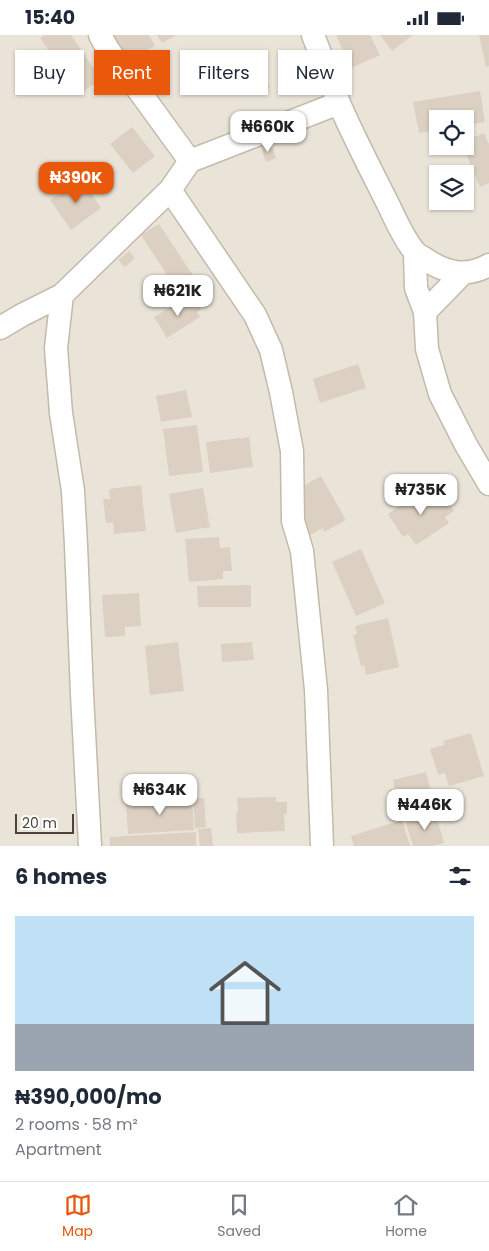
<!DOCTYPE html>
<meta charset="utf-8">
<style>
:root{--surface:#fff;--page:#f6f6f7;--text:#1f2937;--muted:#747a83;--line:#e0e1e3;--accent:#ea580c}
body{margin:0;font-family:Poppins,sans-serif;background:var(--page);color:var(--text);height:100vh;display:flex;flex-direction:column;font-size:19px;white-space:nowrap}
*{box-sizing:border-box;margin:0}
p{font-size:16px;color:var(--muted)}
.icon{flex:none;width:28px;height:28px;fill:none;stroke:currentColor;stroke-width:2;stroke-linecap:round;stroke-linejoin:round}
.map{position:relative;height:811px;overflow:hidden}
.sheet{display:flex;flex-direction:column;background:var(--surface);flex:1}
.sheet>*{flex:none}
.hud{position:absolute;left:15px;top:15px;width:460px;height:45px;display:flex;gap:10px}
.controls{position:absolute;left:429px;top:75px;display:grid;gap:10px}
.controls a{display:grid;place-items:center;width:45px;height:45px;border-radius:0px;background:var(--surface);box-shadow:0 1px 4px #0004;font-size:25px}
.scale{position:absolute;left:15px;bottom:12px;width:59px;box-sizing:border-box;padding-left:5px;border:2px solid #4b4337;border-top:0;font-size:14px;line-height:18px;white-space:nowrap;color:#4b4337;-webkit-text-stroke:4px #fff;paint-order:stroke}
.price{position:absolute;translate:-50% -42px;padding:0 11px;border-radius:10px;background:#fff;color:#222;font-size:16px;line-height:32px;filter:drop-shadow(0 1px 2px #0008)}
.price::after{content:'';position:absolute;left:50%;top:30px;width:15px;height:11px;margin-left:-8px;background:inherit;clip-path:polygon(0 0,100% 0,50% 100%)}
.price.active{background:var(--accent);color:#fff}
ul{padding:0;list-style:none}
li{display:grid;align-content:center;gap:10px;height:265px;padding:0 15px}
li span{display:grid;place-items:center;height:155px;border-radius:0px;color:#555}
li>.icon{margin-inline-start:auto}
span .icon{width:90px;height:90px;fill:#fffc;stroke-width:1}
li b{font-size:21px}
h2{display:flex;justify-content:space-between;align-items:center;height:60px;padding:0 15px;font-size:21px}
.tag{padding:0 18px;border-radius:0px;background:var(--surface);box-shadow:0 1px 4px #0004;font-size:18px;line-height:45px}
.tag.active{background:var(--accent);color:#fff}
.status{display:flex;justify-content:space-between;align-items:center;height:35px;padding:0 25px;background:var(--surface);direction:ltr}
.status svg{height:14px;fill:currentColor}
.dock{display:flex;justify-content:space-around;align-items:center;height:70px;border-top:1px solid var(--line);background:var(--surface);font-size:14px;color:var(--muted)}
.dock a{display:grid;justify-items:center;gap:2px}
.dock .active{color:var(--accent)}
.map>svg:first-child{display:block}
.residential{fill:#eae4d8;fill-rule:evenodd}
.building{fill:#dcd0c2}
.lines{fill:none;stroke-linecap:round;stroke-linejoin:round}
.minor-casing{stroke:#c3baac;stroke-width:25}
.minor{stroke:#fff;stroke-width:22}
</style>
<div class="status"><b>15:40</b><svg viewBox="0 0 49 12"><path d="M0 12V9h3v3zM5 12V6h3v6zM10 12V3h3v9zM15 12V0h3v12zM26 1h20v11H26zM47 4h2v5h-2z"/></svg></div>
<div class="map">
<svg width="489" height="811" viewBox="0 0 489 811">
<rect width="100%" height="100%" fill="#f6f2ea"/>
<path class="residential" d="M 0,0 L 489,0 L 489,811 L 0,811 ZM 438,84 L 465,84 L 465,111 L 438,111 ZM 438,139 L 465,139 L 465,166 L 438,166 Z"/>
<path class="building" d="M 44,0 L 71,0 L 101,44 L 83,57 L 78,50 L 74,52 L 40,3 Z
M 112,0 L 149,0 L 155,11 L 119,29 Z
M 157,0 L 177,0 L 162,8 Z
M 336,0 L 370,0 L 380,20 L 351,33 Z
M 380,0 L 413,0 L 392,16 Z
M 479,0 L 489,0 L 489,31 L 486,32 Z
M 302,33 L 307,49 L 296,51 L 292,35 Z
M 264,40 L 270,52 L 259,57 L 253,46 Z
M 480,56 L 485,87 L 465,90 L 465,84 L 438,84 L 438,95 L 419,98 L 413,67 Z
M 132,92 L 155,121 L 133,138 L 110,109 Z
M 484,98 L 489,109 L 489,148 L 480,152 L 463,111 L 465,111 L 465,106 Z
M 271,109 L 276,123 L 266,127 L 261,113 Z
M 81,143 L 101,173 L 71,195 L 50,165 Z
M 159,189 L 200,251 L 182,263 L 141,200 Z
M 129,216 L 135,223 L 125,232 L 118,225 Z
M 187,262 L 190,267 L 195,264 L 201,274 L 197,277 L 200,282 L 167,303 L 154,282 Z
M 358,329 L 366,353 L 320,368 L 313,344 Z
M 186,355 L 192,382 L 161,387 L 156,361 Z
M 197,390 L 203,437 L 169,441 L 163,394 Z
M 249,402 L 253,432 L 210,438 L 206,407 Z
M 321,441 L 346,485 L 324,497 L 323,493 L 308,501 L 296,479 L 306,473 L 296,455 Z
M 141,450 L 146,496 L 114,499 L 113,487 L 106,488 L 103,464 L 110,464 L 109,454 Z
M 203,453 L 210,492 L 176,498 L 169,459 Z
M 427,453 L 436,466 L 444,461 L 454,476 L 445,482 L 449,488 L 416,510 L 408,499 L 403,502 L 388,479 Z
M 219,502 L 220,513 L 230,512 L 232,536 L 223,536 L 223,544 L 189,547 L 185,504 Z
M 361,514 L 385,568 L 356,581 L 332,527 Z
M 251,550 L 251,572 L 198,572 L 197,551 Z
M 139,558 L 141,591 L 125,592 L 125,601 L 105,602 L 102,560 Z
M 388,583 L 399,632 L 366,640 L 364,630 L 361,631 L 353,600 L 357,599 L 355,591 Z
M 178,607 L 184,656 L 150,660 L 145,611 Z
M 252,607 L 254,625 L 222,627 L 221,609 Z
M 471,698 L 484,741 L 449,751 L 445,738 L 438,740 L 430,714 L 444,710 L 443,706 Z
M 426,737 L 435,772 L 404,780 L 400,767 L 392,769 L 389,755 L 395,754 L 393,745 Z
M 276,762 L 276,767 L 287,767 L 287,779 L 284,779 L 285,796 L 237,798 L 236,777 L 238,777 L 237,763 Z
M 192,763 L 194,795 L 128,799 L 126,767 Z
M 204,763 L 206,792 L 195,793 L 193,764 Z
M 422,777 L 424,783 L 436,780 L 444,808 L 432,811 L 413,811 L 406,788 L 412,786 L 410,780 Z
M 402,785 L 410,811 L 354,811 L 351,801 Z
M 211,793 L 213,811 L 200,811 L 198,794 Z
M 196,797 L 196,811 L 110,811 L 110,802 Z"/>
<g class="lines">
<g class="minor-casing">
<path id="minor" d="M 100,0 C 107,14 116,27 126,38 L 190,126
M 313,0 L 339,68
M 170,155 L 255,280 L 271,315 L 281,357 L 292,416 L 293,486 L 302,516 L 316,655 L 322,811
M 415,218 L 416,253 L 425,277
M 462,239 L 425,277 L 427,314 L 440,359 L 466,410 L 489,449
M 62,260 L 56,313 L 61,378 L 73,456 L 76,510 L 82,659 L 90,811
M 0,293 L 22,280 L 62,260 L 170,155 L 190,126 L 339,68 C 354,103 372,137 389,171 C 395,184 406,208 416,218 C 418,220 422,222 425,224 C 446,238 466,243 489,230"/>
</g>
<use href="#minor" class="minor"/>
</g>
</svg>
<div class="controls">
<a><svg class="icon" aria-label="locate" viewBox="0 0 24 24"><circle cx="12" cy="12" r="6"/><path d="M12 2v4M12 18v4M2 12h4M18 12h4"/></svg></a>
<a><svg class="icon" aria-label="layers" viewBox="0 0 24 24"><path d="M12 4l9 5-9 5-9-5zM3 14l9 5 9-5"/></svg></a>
</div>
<div class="scale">20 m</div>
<b class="price" style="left:268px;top:118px">₦660K</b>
<b class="price active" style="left:76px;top:169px">₦390K</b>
<b class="price" style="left:178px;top:282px">₦621K</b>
<b class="price" style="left:421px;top:481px">₦735K</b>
<b class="price" style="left:160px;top:781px">₦634K</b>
<b class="price" style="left:425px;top:796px">₦446K</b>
<div class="hud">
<a class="tag">Buy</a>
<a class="tag active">Rent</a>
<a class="tag">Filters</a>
<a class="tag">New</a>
</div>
</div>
<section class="sheet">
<h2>6 homes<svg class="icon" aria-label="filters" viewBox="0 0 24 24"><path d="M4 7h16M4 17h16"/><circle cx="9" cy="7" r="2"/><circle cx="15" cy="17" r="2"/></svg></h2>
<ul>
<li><span style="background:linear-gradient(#bfe0f5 70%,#9aa5b1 0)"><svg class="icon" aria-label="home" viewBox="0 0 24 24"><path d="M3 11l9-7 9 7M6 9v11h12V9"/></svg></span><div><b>₦390,000/mo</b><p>2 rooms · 58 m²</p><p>Apartment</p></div></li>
</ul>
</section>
<nav class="dock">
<a class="active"><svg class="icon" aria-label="map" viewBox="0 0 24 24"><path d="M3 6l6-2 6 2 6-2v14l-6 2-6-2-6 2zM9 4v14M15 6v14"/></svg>Map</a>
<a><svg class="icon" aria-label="saved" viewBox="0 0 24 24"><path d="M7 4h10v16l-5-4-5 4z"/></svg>Saved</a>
<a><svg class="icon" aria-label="home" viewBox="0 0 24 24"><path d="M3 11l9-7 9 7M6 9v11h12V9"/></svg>Home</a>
</nav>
